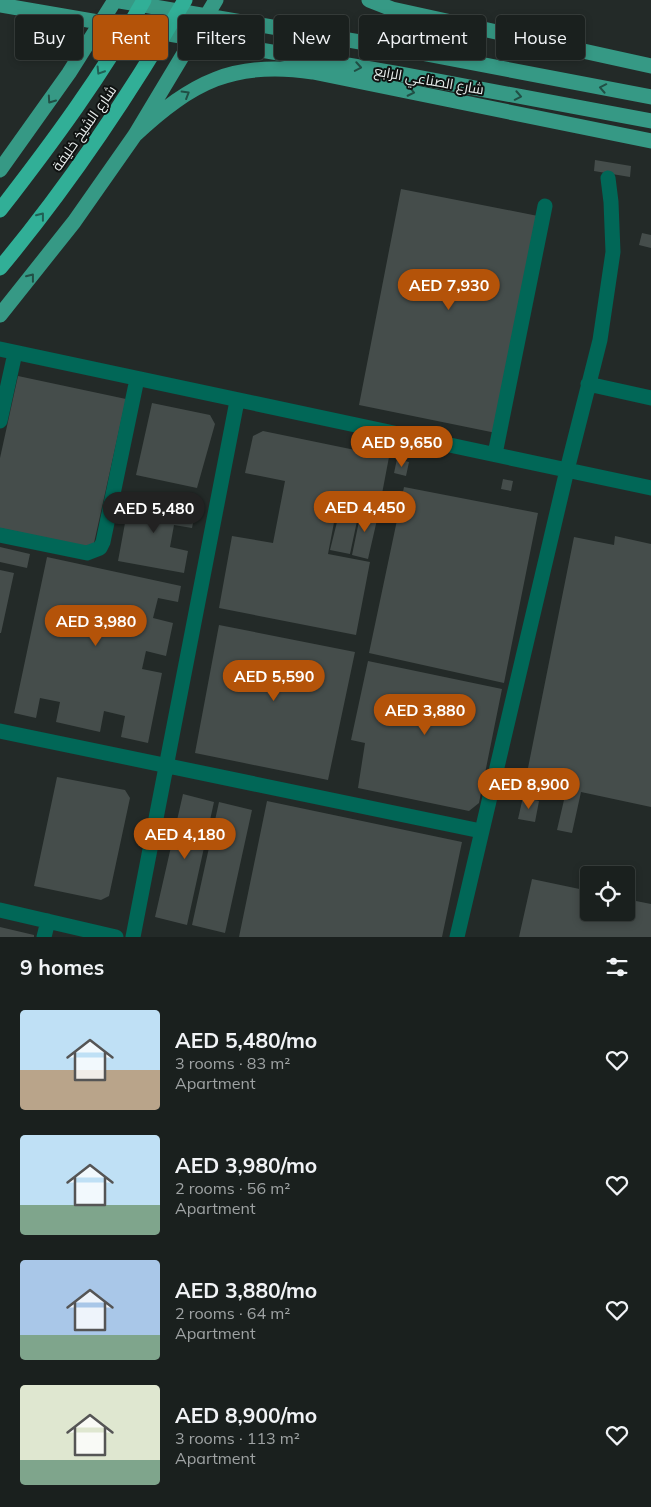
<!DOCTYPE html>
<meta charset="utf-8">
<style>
:root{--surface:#1a201e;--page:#232827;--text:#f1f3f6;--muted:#9fa3a4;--line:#383e3c;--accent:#b45309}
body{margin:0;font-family:Mulish,Cairo,sans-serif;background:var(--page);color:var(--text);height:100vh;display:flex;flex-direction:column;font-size:19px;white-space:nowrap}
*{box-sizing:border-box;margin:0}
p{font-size:16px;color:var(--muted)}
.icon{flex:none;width:28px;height:28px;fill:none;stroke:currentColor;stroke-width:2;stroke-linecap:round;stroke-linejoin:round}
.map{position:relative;height:937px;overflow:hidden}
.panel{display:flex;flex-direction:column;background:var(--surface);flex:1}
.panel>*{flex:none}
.top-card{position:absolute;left:15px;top:15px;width:621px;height:45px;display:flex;gap:10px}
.buttons{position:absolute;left:580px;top:866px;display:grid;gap:10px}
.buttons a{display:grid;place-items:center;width:55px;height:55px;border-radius:5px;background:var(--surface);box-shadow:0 2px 8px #0003,0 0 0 1px var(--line);font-size:25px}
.price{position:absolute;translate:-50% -42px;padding:0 11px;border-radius:18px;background:var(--accent);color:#fff;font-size:16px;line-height:32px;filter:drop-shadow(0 1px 2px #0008)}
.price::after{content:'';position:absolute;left:50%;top:30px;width:15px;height:11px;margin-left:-8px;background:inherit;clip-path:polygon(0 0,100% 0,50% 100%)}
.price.active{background:#222;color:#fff}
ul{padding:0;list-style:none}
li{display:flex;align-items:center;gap:15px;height:125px;padding:0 20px}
li span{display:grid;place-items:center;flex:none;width:140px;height:100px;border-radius:5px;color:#555}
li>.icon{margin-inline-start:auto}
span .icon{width:60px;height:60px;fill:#fffc;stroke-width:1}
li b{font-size:21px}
h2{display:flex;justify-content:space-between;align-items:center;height:60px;padding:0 20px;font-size:21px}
.pill{padding:0 18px;border-radius:5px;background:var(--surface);box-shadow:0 2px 8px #0003,0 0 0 1px var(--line);font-size:18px;line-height:45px}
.pill.active{background:var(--accent);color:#fff}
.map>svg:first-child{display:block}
.building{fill:#454d4b}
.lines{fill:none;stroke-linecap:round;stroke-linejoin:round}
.minor{stroke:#016757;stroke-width:15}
.major{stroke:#369985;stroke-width:15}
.highway{stroke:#31af97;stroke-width:15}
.oneway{stroke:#214f45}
.oneway2{stroke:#206054}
.labels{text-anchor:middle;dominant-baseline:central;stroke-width:4;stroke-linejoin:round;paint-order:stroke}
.street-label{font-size:14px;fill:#e8edec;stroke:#0f1211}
</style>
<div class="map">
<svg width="651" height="937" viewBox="0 0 651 937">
<rect width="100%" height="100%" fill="#232a28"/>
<path class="building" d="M 595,160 L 631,166 L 630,177 L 594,171 Z
M 401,189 L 538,216 L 496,433 L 359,405 Z
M 642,233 L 651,235 L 651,248 L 639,245 Z
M 18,376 L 126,399 L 94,543 L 88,547 L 0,528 L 0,458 Z
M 152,403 L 210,415 L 215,424 L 197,488 L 136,475 Z
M 263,431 L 389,457 L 381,499 L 340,491 L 328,554 L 370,562 L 356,635 L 219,608 L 232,536 L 273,543 L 285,481 L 245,473 L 253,436 Z
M 397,459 L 409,462 L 406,476 L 394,473 Z
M 503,479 L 513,481 L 511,491 L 501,489 Z
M 404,487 L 538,513 L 504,683 L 369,653 Z
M 130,496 L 196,508 L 192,528 L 174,525 L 170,547 L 188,551 L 184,573 L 118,561 Z
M 342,502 L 360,507 L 350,554 L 330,550 Z
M 362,507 L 379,511 L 368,559 L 352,555 Z
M 615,536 L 651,544 L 651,807 L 581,792 L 572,833 L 557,830 L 564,800 L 555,798 L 557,787 L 566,789 L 568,776 L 528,768 L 574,537 L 614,545 Z
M 0,547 L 30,554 L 27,568 L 0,562 Z
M 47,557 L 181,586 L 178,602 L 158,598 L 153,618 L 173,623 L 166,656 L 146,651 L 142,669 L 162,673 L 148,743 L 121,737 L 125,716 L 104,711 L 100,732 L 56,722 L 60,702 L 40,698 L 36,718 L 14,713 Z
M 0,570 L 14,573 L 1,633 L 0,633 Z
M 219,625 L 355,652 L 328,780 L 195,753 Z
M 368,661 L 502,689 L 479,803 L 469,811 L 358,788 L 365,743 L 351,740 Z
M 57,777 L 125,790 L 130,798 L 109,896 L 101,900 L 34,886 Z
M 183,794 L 214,802 L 187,925 L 155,917 Z
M 523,797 L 539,801 L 535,822 L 518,819 Z
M 267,801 L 462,842 L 442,937 L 239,937 Z
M 219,802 L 252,810 L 225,933 L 192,925 Z
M 532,879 L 589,891 L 589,912 L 626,912 L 626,899 L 651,904 L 651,937 L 519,937 Z
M 0,927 L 34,935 L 34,937 L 0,937 Z"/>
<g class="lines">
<path class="minor" d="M 0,349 L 651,488
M 588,384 L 651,398
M 0,421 L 15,353
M 495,454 L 545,206
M 0,535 L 87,553 L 100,548 L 103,542 L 137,379
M 0,731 L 481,831
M 0,910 L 116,937
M 44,937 L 48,921
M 133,937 L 237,401
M 457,937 L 567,470 L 600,340 L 613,252 L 611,202 L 608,178"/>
<path class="major" d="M 114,0 L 401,49 L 651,97
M 369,0 L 392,9 L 651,66
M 0,5 L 400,74 L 651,121
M 135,135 C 192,82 234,60 313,72 L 651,141
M 0,170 L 69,73 L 115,0
M 0,315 L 74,222 L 135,135 L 216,0"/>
<path class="highway" d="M 0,210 C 52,143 103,74 144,0
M 0,268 C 70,184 130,94 185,0"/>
</g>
<defs><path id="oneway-chevron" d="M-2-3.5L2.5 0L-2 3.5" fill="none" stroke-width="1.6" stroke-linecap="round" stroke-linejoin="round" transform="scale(1.25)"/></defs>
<g class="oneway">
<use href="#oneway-chevron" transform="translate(358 67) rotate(10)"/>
<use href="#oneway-chevron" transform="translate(603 88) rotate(-169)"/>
<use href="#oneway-chevron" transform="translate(411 92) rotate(12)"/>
<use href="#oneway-chevron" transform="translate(186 94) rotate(-31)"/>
<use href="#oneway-chevron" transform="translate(518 96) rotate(11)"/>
<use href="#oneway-chevron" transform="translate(51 100) rotate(125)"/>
<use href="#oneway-chevron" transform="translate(31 277) rotate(-52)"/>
</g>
<g class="oneway2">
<use href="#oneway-chevron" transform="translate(100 71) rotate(122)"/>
<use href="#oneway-chevron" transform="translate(41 216) rotate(-52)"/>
</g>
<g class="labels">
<g class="street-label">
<text transform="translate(429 80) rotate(10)">شارع الصناعي الرابع</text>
<text transform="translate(84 128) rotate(-55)">شارع الشيخ خليفة</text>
</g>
</g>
</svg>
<div class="buttons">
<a><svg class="icon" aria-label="locate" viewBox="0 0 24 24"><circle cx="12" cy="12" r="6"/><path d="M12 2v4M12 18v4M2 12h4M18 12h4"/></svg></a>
</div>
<b class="price" style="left:449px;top:311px">AED 7,930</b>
<b class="price" style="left:402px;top:468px">AED 9,650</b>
<b class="price" style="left:365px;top:533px">AED 4,450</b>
<b class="price active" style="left:154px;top:534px">AED 5,480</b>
<b class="price" style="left:96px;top:647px">AED 3,980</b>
<b class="price" style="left:274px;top:702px">AED 5,590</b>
<b class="price" style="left:425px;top:736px">AED 3,880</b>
<b class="price" style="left:529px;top:810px">AED 8,900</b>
<b class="price" style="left:185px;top:860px">AED 4,180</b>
<div class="top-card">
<a class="pill">Buy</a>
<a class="pill active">Rent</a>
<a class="pill">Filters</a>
<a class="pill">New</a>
<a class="pill">Apartment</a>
<a class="pill">House</a>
</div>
</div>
<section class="panel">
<h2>9 homes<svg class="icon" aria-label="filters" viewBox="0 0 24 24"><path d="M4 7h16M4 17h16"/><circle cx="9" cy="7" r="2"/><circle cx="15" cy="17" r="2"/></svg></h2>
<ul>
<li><span style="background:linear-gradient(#bfe0f5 60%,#b9a48a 0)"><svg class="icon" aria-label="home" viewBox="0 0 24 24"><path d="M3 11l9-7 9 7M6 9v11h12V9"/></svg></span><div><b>AED 5,480/mo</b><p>3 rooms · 83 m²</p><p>Apartment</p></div><svg class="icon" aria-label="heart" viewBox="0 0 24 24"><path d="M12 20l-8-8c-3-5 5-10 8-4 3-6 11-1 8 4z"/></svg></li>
<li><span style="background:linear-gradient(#bfe0f5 70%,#7fa58c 0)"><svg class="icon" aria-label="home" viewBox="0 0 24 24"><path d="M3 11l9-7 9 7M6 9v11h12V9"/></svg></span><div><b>AED 3,980/mo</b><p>2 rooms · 56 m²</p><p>Apartment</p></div><svg class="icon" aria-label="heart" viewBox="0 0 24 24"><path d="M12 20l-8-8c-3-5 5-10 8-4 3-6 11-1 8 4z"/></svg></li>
<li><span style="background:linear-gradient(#a9c7e8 75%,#7fa58c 0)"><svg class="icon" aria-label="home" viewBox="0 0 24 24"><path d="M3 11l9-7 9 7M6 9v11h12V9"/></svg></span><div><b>AED 3,880/mo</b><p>2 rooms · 64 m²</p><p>Apartment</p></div><svg class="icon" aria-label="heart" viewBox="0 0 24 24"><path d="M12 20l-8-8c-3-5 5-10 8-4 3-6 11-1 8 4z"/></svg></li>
<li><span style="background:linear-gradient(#dfe7d0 75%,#7fa58c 0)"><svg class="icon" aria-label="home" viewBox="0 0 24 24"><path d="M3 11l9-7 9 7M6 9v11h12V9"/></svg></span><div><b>AED 8,900/mo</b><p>3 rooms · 113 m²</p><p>Apartment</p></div><svg class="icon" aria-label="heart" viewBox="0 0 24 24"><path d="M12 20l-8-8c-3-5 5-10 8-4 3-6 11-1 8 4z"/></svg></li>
</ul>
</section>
